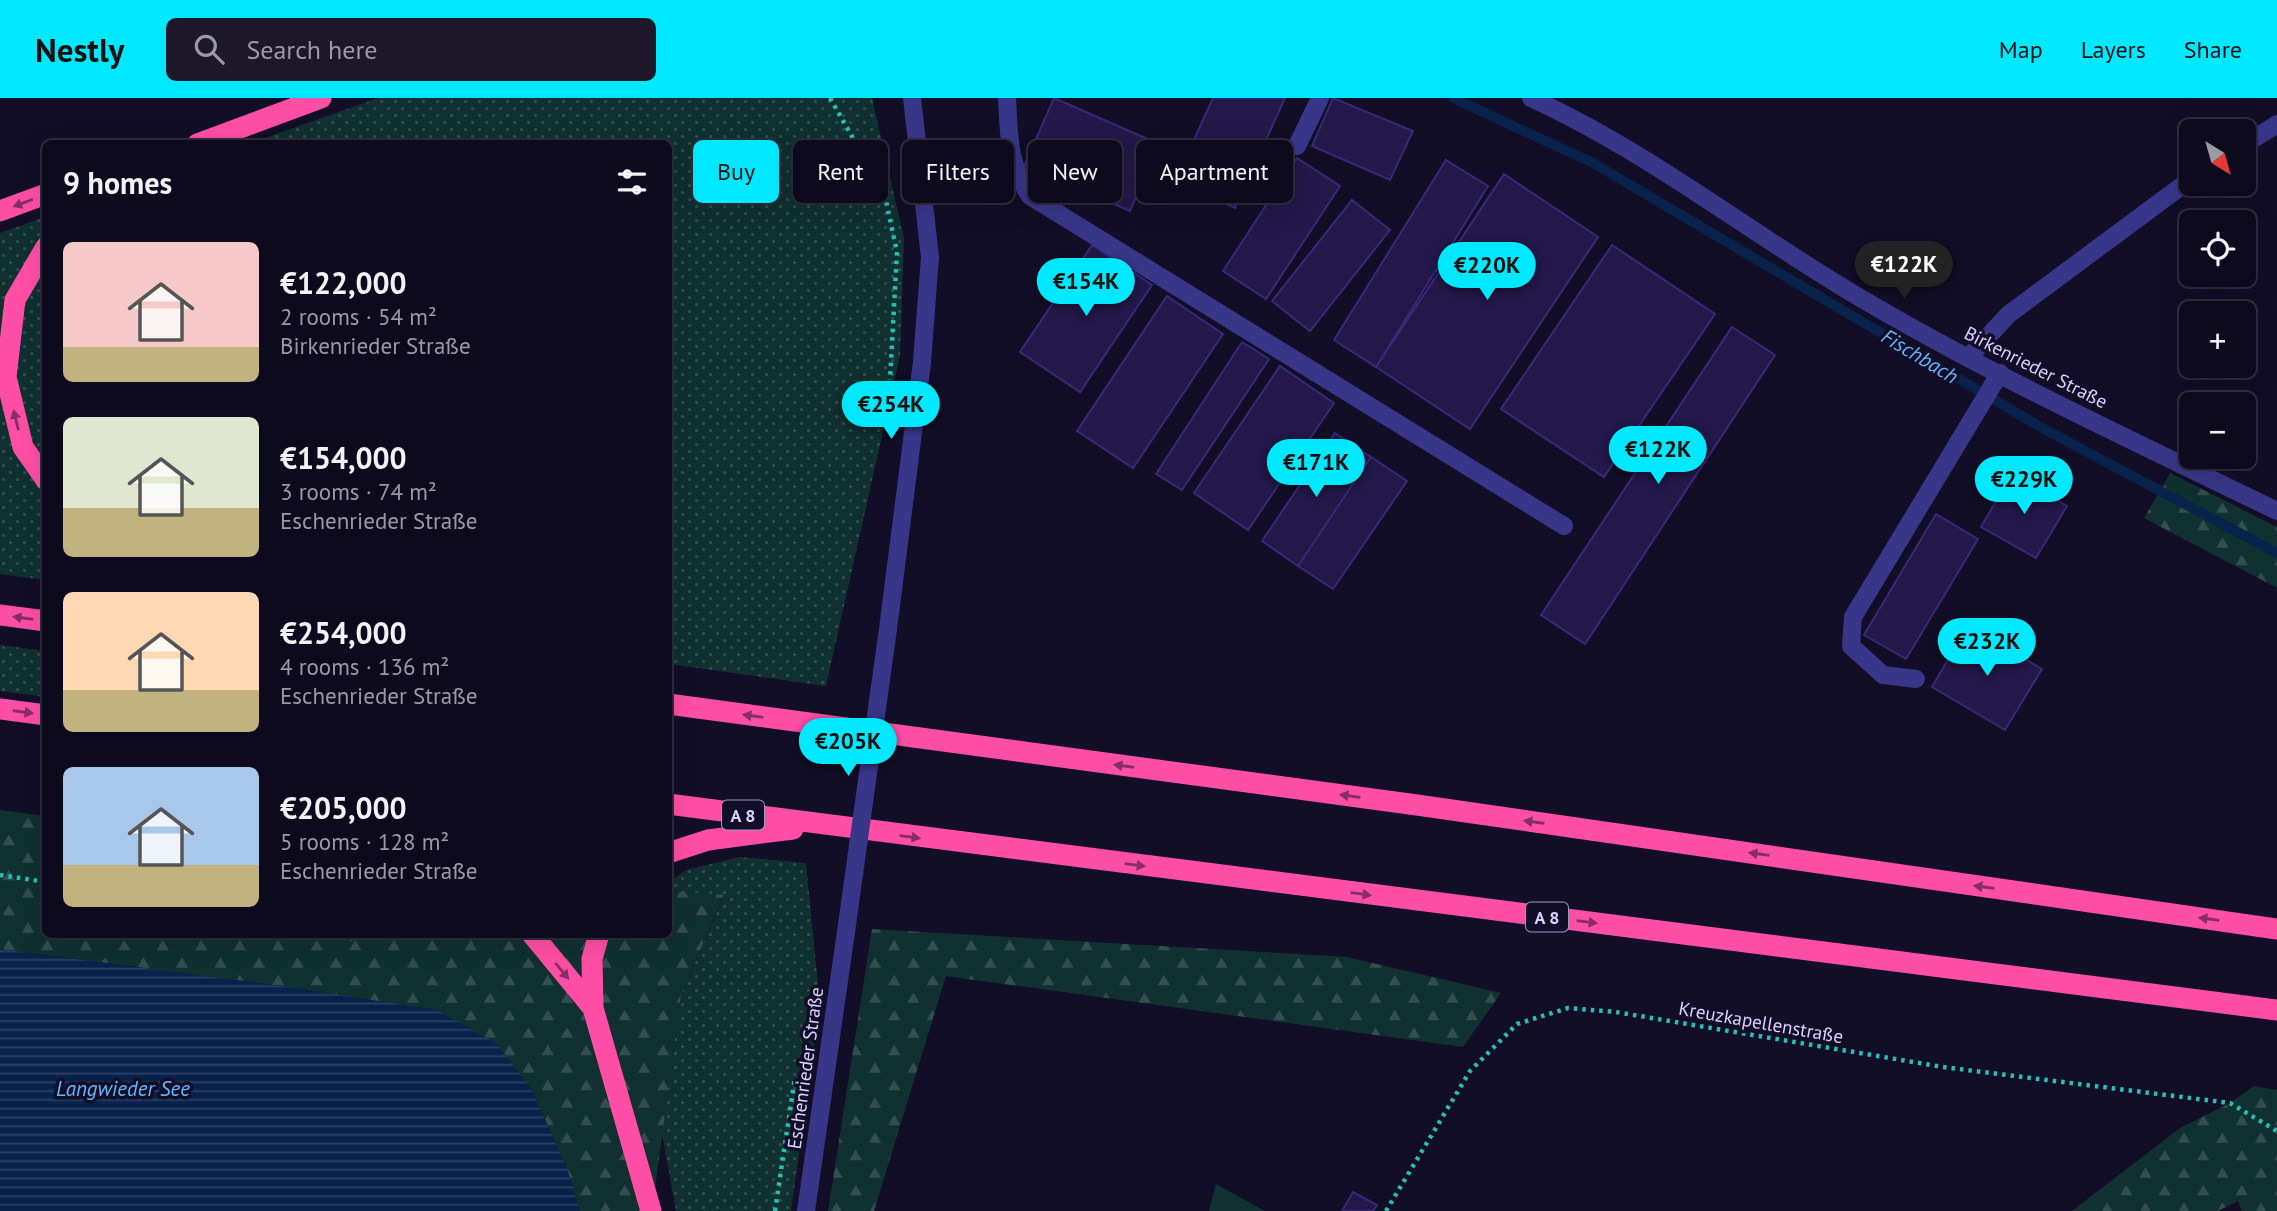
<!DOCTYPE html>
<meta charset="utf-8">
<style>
:root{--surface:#0e0a1d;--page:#1c182a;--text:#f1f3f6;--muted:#9b9aa4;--line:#2e2b3b;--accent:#00e8fe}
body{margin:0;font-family:"PT Sans",sans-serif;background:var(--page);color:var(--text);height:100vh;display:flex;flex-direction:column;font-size:26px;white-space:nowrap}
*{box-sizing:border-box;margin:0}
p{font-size:23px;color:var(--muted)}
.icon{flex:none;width:38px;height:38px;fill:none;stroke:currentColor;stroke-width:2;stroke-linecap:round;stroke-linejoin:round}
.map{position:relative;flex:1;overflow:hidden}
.panel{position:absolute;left:42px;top:42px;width:630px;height:798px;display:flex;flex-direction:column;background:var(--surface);border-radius:10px;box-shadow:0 7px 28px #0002,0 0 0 2px var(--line)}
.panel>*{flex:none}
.hud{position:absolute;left:693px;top:42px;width:665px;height:63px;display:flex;gap:14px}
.needle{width:46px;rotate:143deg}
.buttons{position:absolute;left:2179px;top:21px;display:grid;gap:14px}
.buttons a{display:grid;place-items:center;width:77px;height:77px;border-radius:10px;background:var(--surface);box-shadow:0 7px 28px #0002,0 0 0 2px var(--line);font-size:35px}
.price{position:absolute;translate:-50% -60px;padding:0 16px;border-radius:24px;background:var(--accent);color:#111;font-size:23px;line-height:46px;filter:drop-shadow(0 2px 4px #0008)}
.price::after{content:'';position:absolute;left:50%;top:42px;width:21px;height:16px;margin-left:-10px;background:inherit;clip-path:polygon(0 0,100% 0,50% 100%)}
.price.current{background:#222;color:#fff}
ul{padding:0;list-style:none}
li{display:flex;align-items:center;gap:21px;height:175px;padding:0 21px}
li span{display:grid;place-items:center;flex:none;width:196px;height:140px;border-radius:10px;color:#555}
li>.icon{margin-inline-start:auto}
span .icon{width:84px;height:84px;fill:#fffc;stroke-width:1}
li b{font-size:30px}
h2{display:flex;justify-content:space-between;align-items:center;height:84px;padding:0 21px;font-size:30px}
.chip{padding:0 24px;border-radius:10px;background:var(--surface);box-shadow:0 7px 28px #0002,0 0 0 2px var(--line);font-size:24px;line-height:63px}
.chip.current{background:var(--accent);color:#111}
header{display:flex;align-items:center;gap:42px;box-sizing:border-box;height:98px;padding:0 35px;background:var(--accent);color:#111}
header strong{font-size:33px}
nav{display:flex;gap:38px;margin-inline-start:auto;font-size:24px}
.search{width:490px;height:63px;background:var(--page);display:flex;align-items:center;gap:18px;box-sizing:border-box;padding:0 24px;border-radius:10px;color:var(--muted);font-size:26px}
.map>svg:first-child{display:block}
.grass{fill:url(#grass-dots)}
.forest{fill:url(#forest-firs)}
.garden{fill:#103130}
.water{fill:url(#water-rules)}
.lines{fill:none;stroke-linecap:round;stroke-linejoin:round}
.stream{stroke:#09224b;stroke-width:10}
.building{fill:#221849;stroke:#372976;stroke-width:2}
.path{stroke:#27bfb4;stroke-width:4.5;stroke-dasharray:3.5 5;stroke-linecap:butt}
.minor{stroke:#383689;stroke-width:18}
.highway{stroke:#ff4ea5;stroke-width:21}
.minor-bridge{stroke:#383689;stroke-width:18}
.oneway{fill:#882e66}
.labels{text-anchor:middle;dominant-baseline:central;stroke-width:7;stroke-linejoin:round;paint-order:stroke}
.shield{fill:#120e27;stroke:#9d98be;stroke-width:2}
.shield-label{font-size:18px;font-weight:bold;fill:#d8d3ff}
.street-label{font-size:19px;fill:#d8d3ff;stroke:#120e27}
.water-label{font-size:21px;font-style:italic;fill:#61b8ff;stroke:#120e27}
</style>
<header>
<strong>Nestly</strong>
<div class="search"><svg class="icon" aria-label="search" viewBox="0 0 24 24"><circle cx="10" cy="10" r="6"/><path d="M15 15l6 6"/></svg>Search here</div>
<nav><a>Map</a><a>Layers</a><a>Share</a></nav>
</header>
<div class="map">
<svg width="2277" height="1113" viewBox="0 0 2277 1113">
<defs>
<pattern id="grass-dots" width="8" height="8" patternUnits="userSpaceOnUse" patternTransform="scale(1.75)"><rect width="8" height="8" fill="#103130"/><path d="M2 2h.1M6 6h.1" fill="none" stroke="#324e4f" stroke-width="1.8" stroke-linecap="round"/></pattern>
<pattern id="forest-firs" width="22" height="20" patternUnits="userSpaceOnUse" patternTransform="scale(1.75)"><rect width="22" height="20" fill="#103130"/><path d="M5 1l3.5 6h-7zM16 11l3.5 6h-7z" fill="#324e4f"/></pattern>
<pattern id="water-rules" width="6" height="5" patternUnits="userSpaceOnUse" patternTransform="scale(1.75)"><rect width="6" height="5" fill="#09224b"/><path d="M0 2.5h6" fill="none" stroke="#2c4166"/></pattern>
</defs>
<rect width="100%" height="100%" fill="#120e27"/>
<path class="grass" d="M 378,0 L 872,0 L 904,140 L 900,257 L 826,588 L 669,566 L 668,46 L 251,45 Z
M 45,119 L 45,482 L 0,476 L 0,135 Z
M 0,547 L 45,553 L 45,599 L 0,593 Z
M 740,759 L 806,765 L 820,907 L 791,1113 L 676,1113 L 662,1035 L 681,897 L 724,798 L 669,793 L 669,784 L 686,772 Z"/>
<path class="forest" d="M 2170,375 L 2277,429 L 2277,490 L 2144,420 Z
M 0,712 L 45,718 L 46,836 L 668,836 L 669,793 L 724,797 L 681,897 L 652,1113 L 580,1113 L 567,1071 L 531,990 L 289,889 L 0,851 Z
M 872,831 L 1347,859 L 1501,895 L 1463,949 L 946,878 L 874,1113 L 828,1113 Z
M 2254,988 L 2277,992 L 2277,1113 L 2242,1113 L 2238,1103 L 2218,1113 L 2072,1113 L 2180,1030 L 2230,1005 Z"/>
<path class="garden" d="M 1216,1086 L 1265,1113 L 1209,1113 Z"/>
<path class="water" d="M 0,851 L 289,889 L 437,912 L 497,946 L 531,990 L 567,1071 L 580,1113 L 0,1113 Z"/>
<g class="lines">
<path class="stream" d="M 1453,0 L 1593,65 L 2044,331 L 2277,455"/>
</g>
<path class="building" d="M 1054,0 L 1159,46 L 1130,113 L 1024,68 Z
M 1213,0 L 1285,0 L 1235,110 L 1175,83 Z
M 1333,0 L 1413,33 L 1390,82 L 1312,48 Z
M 1297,60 L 1340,88 L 1266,201 L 1223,173 Z
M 1446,62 L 1488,88 L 1376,269 L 1334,242 Z
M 1504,76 L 1598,139 L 1470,331 L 1376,269 Z
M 1352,102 L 1390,132 L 1310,233 L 1272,203 Z
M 1092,147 L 1152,187 L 1080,294 L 1020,254 Z
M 1612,147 L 1715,216 L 1604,379 L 1501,311 Z
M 1167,198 L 1223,236 L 1133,370 L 1077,333 Z
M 1732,229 L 1775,257 L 1585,546 L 1541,517 Z
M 1242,244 L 1269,261 L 1182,392 L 1156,376 Z
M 1280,268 L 1334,305 L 1248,432 L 1194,395 Z
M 1335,335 L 1371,359 L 1298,468 L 1262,443 Z
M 1371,359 L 1407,383 L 1333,491 L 1298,468 Z
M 2012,376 L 2067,408 L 2036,460 L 1981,429 Z
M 1936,416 L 1978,441 L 1906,561 L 1864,537 Z
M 1968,527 L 2042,571 L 2005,632 L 1932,589 Z
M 1353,1094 L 1377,1107 L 1373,1113 L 1342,1113 Z"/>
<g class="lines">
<path class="path" d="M 830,0 L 884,94 L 897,154 L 890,282
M 0,777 L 46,784
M 344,836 L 352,841
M 775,1113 L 795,979
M 1386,1113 L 1470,973 L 1517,926 L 1568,910 L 1616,914 L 1943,969 L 2230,1005 L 2277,1033"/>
<path class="minor" d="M 1007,0 C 1009,37 1008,67 1030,98 L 1564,428
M 1531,0 C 1647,53 1747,133 1857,198 C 1992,278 2136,344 2277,413
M 2244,47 L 2277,26
M 1297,48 L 1320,0
M 1969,259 L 2009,216 L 2191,81
M 888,531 L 922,264 L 930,159 L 912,0
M 1916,581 L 1883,577 L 1851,548 L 1853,519 L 2000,275
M 806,1113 L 846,834"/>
<path class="highway" d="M 197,46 L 321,0
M 0,113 L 46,96
M 46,149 L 15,202 L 6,279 L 23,349 L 46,382
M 0,517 L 46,523
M 668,606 L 1417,707 L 2277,831
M 0,611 L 46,617
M 668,706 L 2277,912
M 668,755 L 708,742 L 793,731
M 532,836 L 593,910
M 599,836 L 592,861 L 593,910 L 651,1113"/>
<path class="minor-bridge" d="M 846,834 L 888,531"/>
</g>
<defs><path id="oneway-solid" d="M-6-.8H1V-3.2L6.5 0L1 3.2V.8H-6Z" transform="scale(1.75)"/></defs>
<g class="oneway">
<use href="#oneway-solid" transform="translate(23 105) rotate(159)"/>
<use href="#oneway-solid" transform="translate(16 322) rotate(-104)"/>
<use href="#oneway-solid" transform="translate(23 520) rotate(-172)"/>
<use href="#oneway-solid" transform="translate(23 614) rotate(8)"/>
<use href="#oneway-solid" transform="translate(753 618) rotate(-172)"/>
<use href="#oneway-solid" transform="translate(1124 668) rotate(-172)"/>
<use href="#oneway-solid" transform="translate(1350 698) rotate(-172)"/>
<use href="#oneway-solid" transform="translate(1534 724) rotate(-172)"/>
<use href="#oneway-solid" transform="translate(910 739) rotate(7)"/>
<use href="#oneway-solid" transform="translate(1759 756) rotate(-172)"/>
<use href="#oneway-solid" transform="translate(1135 767) rotate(7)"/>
<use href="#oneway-solid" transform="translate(1984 789) rotate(-172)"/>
<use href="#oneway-solid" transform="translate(1361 796) rotate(7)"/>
<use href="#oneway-solid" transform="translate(2209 821) rotate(-172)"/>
<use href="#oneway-solid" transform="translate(1587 824) rotate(7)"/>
<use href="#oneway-solid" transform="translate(562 873) rotate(50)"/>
</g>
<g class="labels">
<g class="shield">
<rect x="722" y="702.5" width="42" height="29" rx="5"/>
<rect x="1526" y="804.5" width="42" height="29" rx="5"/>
</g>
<g class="shield-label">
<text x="743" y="717">A 8</text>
<text x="1547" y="819">A 8</text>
</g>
<g class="street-label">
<text transform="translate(2036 269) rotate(27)">Birkenrieder Straße</text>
<text transform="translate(1761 924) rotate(10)">Kreuzkapellenstraße</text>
<text transform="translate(805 970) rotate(-82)">Eschenrieder Straße</text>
</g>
<g class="water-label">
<text transform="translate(1920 258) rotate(31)">Fischbach</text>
<text x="123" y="990">Langwieder See</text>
</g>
</g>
</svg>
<div class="buttons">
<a><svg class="needle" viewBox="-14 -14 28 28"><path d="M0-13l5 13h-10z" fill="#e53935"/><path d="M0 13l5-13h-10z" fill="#9b9aa4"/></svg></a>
<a><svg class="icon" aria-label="locate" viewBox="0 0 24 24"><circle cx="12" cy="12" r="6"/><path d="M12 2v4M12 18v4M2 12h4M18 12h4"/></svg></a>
<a>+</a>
<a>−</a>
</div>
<b class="price current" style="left:1904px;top:203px">€122K</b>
<b class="price" style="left:1487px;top:204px">€220K</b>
<b class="price" style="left:1086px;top:220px">€154K</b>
<b class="price" style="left:891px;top:343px">€254K</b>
<b class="price" style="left:1658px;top:388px">€122K</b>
<b class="price" style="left:1316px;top:401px">€171K</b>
<b class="price" style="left:2024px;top:418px">€229K</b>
<b class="price" style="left:1987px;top:580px">€232K</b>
<b class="price" style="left:848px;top:680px">€205K</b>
<div class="hud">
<a class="chip current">Buy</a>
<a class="chip">Rent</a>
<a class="chip">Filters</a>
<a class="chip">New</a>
<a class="chip">Apartment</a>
</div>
<section class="panel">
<h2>9 homes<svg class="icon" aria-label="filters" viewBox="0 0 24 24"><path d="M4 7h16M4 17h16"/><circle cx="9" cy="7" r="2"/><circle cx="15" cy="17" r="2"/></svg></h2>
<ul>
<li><span style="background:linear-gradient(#f6c9c9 75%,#c2b280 0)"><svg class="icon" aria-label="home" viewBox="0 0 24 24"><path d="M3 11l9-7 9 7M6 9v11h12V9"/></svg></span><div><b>€122,000</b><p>2 rooms · 54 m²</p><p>Birkenrieder Straße</p></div></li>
<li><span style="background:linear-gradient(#dfe7d0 65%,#c2b280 0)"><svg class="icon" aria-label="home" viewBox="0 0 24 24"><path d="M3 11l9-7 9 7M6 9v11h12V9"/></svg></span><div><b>€154,000</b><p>3 rooms · 74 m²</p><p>Eschenrieder Straße</p></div></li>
<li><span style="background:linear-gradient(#ffd9b3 70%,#c2b280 0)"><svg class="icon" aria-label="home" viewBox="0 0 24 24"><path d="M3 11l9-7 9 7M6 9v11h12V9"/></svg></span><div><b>€254,000</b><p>4 rooms · 136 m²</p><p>Eschenrieder Straße</p></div></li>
<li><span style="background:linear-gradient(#a9c7e8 70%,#c2b280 0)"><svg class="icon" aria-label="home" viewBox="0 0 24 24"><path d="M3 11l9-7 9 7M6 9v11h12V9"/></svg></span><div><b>€205,000</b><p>5 rooms · 128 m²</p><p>Eschenrieder Straße</p></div></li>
</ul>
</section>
</div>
